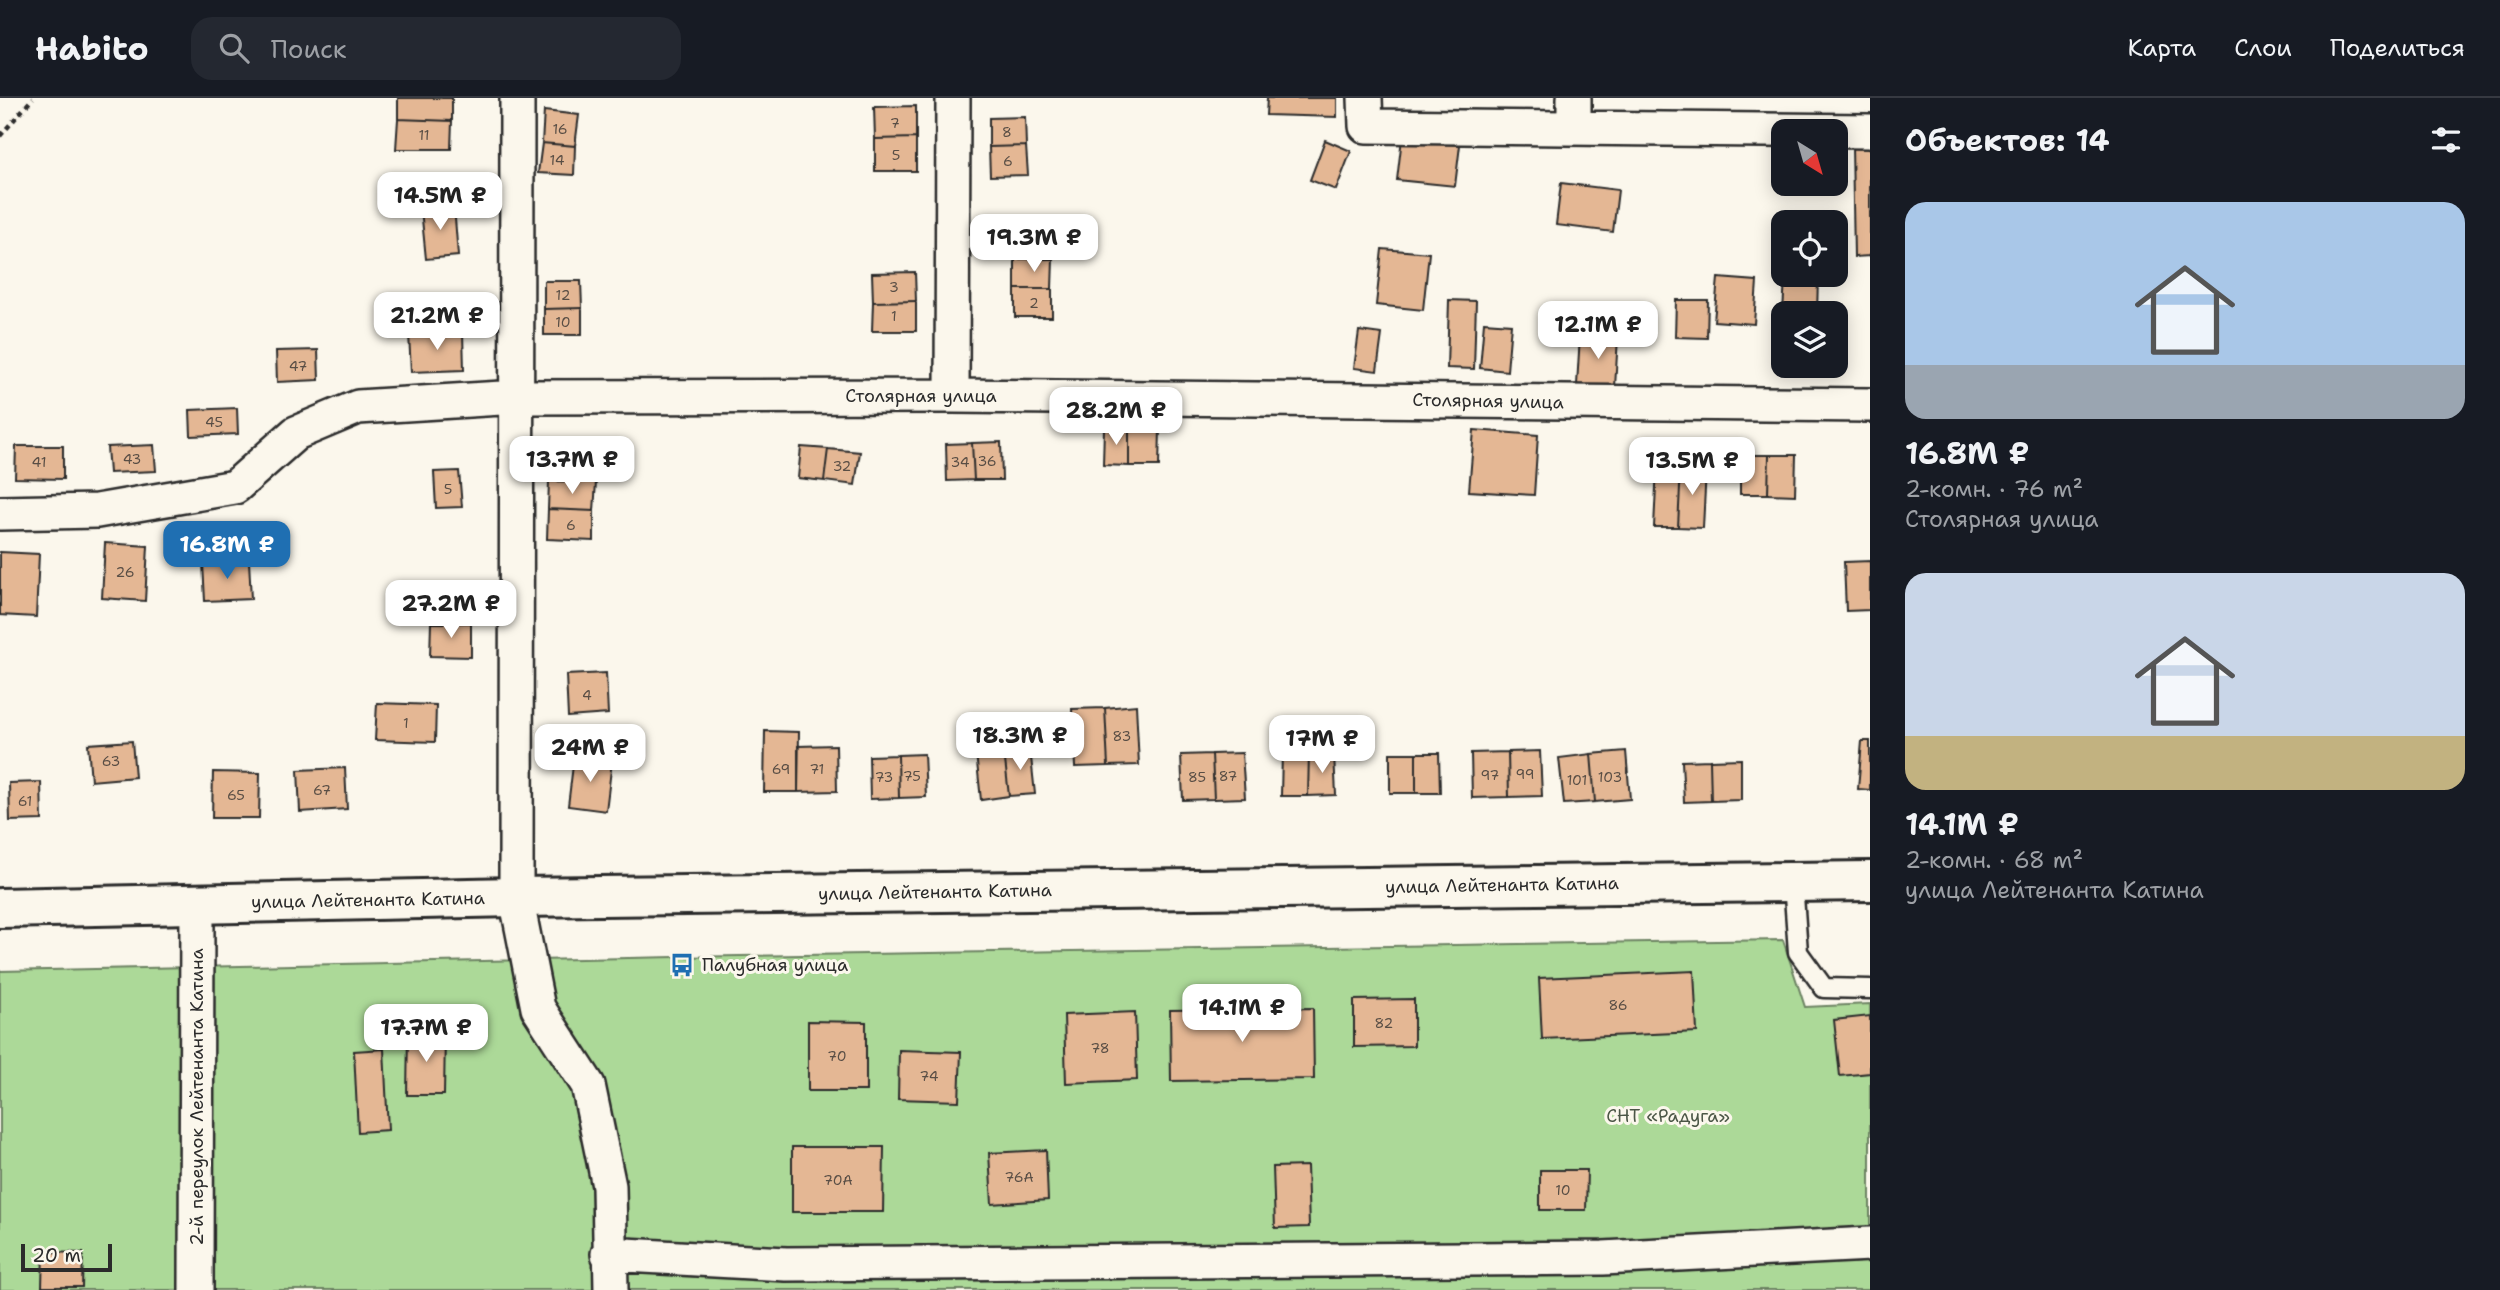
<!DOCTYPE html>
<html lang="ru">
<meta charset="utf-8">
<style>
:root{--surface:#171b24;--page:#242831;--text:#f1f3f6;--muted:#9ea1a6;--line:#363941;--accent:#1f6fb2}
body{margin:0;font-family:"Shantell Sans",sans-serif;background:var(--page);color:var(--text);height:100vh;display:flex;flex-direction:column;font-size:26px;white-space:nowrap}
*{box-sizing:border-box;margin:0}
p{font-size:23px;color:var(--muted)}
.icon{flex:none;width:38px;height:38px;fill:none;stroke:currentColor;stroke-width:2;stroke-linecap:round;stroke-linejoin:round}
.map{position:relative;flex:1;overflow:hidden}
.drawer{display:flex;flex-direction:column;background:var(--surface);width:630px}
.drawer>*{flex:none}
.needle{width:46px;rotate:143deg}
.fabs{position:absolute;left:1771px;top:21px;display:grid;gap:14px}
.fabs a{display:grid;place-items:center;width:77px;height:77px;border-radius:14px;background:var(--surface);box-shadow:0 4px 18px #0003;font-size:35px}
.scale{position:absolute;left:21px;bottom:18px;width:91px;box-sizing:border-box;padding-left:7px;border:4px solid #2b2b2b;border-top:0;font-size:19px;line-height:24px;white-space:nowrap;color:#2b2b2b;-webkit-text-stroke:5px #fbf7ec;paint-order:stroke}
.price{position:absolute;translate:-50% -60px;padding:0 16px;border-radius:14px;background:#fff;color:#222;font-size:23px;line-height:46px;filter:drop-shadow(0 2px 4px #0008)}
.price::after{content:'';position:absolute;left:50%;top:42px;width:21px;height:16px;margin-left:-10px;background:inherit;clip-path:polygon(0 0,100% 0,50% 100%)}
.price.selected{background:var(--accent);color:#fff}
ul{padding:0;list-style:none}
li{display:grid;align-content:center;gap:14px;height:371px;padding:0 35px}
li span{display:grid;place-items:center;height:217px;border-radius:21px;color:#555}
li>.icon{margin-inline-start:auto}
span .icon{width:126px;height:126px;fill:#fffc;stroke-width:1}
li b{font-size:30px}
h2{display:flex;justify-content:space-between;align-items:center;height:84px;padding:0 35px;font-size:30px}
header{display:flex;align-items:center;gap:42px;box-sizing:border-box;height:98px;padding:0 35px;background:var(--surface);border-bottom:2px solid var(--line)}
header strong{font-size:33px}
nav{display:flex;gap:38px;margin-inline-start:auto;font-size:24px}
.search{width:490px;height:63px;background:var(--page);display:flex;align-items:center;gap:18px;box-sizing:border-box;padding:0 24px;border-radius:21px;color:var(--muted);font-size:26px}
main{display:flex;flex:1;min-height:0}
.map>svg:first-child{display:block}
.green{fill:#acd998;stroke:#6c8262;stroke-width:2}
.building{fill:#e4b794;stroke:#2b2b2b;stroke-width:2}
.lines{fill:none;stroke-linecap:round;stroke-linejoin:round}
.service-casing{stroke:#2b2b2b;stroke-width:23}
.minor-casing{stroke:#2b2b2b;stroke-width:38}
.tertiary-casing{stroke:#2b2b2b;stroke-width:44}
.path{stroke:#2b2b2b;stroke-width:4.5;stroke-dasharray:5 5;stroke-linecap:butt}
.service{stroke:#fbf7ec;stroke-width:18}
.minor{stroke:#fbf7ec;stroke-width:33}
.tertiary{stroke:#fbf7ec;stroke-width:38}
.labels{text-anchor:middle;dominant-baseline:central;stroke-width:6;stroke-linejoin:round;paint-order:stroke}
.number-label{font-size:14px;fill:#594e45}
.street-label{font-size:18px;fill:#2b2b2b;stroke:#fbf7ec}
.poi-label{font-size:18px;fill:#2b2b2b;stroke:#fbf7ec;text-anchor:start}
.park-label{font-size:18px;fill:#4b5646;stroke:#fbf7ec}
</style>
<header>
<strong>Habito</strong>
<div class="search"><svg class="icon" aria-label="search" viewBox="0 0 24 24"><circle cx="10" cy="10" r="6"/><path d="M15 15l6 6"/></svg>Поиск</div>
<nav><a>Карта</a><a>Слои</a><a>Поделиться</a></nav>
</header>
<main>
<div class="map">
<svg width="1870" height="1192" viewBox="0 0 1870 1192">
<rect width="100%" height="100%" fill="#fbf7ec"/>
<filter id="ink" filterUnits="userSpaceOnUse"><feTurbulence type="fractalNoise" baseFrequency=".0143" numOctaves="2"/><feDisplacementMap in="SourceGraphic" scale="14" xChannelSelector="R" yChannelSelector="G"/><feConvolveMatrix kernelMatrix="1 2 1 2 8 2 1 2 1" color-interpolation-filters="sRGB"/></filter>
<g filter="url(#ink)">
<path class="green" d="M 1783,842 L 1805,909 L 1870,906 L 1870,1192 L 0,1192 L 0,873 L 675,859 Z"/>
<path class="building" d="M 398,0 L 452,0 L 452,23 L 398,21 Z
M 1267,0 L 1337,0 L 1337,19 L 1266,17 Z
M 916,8 L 916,40 L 875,41 L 874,9 Z
M 544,13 L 579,17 L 575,48 L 542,45 Z
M 1025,19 L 1026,48 L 989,49 L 989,20 Z
M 398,21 L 452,23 L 451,51 L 396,51 Z
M 916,40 L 916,73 L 875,73 L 875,41 Z
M 1402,40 L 1460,47 L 1455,88 L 1397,82 Z
M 1325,42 L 1351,53 L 1336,92 L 1310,82 Z
M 542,45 L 575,48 L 574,77 L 538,75 Z
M 1026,48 L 1028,77 L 990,78 L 989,49 Z
M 1852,48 L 1870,48 L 1870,158 L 1854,159 Z
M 1561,85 L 1618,92 L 1613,134 L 1556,127 Z
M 454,108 L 458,158 L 426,161 L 421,111 Z
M 1382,151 L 1429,155 L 1423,212 L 1376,207 Z
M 1015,161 L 1053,161 L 1052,191 L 1015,191 Z
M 915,174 L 916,203 L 873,204 L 872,175 Z
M 1785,179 L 1818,180 L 1817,215 L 1783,215 Z
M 1718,180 L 1757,183 L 1754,226 L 1714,223 Z
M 544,183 L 581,183 L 582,210 L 544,211 Z
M 1015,191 L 1052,191 L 1052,219 L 1015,219 Z
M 1449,202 L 1476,203 L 1474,271 L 1447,270 Z
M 1676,202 L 1708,202 L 1707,240 L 1675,239 Z
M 916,203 L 916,233 L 872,233 L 873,204 Z
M 582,210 L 582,237 L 544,237 L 544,211 Z
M 1484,224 L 1511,226 L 1507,273 L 1480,270 Z
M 1359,233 L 1382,236 L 1377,273 L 1354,270 Z
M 463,234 L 464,272 L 411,274 L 409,236 Z
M 1580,237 L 1618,239 L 1615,289 L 1577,287 Z
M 318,252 L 319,282 L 277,284 L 276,253 Z
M 237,310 L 238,336 L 191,338 L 190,312 Z
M 1104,330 L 1129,331 L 1129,368 L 1103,367 Z
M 1129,331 L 1160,331 L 1159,368 L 1129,368 Z
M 1474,332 L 1538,337 L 1534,397 L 1469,393 Z
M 1001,344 L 1002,382 L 974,382 L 972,345 Z
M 972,345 L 974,382 L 947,383 L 946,346 Z
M 154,347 L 156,373 L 109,375 L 107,349 Z
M 16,348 L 63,348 L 63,381 L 15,380 Z
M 801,349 L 828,351 L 824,383 L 798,380 Z
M 828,351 L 860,354 L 855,387 L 824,383 Z
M 1740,357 L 1769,357 L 1768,396 L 1740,396 Z
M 1769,357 L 1796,357 L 1795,397 L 1768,396 Z
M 1657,368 L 1681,369 L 1678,429 L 1654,429 Z
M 1681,369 L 1706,370 L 1703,430 L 1678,429 Z
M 459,373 L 462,409 L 436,410 L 434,374 Z
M 549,383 L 596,384 L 594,413 L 548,411 Z
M 548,411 L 594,413 L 594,443 L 547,441 Z
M 105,445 L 148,448 L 145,503 L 102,500 Z
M 0,454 L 39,456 L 36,519 L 0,517 Z
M 249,463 L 251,501 L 205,503 L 203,465 Z
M 1870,463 L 1870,512 L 1846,513 L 1844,464 Z
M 431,525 L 471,525 L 471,559 L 430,558 Z
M 606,575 L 608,616 L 568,619 L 566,577 Z
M 377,605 L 436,607 L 435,644 L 375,642 Z
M 1136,607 L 1139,667 L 1108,668 L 1105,610 Z
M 1105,610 L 1108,668 L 1075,669 L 1072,611 Z
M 765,633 L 799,634 L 798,694 L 764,694 Z
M 132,643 L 135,679 L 91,683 L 88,646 Z
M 1862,643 L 1870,643 L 1870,692 L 1858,691 Z
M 836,647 L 837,693 L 798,694 L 798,648 Z
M 1030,650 L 1035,696 L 1009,698 L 1004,653 Z
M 1004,653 L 1009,698 L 981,702 L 976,655 Z
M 1540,653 L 1542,698 L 1509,699 L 1508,654 Z
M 1626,653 L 1630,701 L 1595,704 L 1591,656 Z
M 1508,654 L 1509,699 L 1472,700 L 1471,655 Z
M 1242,655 L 1245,700 L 1214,701 L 1212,656 Z
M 1282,655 L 1309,655 L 1308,698 L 1281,698 Z
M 1309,655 L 1334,656 L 1336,697 L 1308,698 Z
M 1390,655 L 1416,655 L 1416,695 L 1390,695 Z
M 1416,655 L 1439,655 L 1440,695 L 1416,695 Z
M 924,656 L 926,699 L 899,700 L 898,657 Z
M 1212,656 L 1214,701 L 1183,702 L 1181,657 Z
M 1591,656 L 1595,704 L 1564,706 L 1559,660 Z
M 898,657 L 899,700 L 870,701 L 869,658 Z
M 574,659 L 612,663 L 606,713 L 568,708 Z
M 1741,661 L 1741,702 L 1711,703 L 1710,662 Z
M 1710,662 L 1711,703 L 1684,704 L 1682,663 Z
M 345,670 L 347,711 L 300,714 L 298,672 Z
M 213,674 L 260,675 L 259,720 L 212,720 Z
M 41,684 L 42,722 L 10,723 L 9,685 Z
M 1694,873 L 1697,934 L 1542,941 L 1539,880 Z
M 1414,901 L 1414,948 L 1354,949 L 1354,902 Z
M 1313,910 L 1314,981 L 1171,983 L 1170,912 Z
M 1135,914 L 1137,982 L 1066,985 L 1064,917 Z
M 1870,918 L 1870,975 L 1840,978 L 1834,922 Z
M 808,923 L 866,924 L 866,993 L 808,993 Z
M 408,936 L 445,936 L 444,997 L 407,997 Z
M 384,951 L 388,1032 L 358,1034 L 354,953 Z
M 899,952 L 961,954 L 959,1003 L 898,1001 Z
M 792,1049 L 884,1049 L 883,1114 L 792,1114 Z
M 1046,1052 L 1048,1102 L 992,1106 L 989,1055 Z
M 1307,1068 L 1309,1129 L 1275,1130 L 1273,1069 Z
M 1540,1072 L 1587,1072 L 1586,1112 L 1540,1112 Z
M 43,1154 L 83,1155 L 82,1189 L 42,1189 Z"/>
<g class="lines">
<g class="service-casing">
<path id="service" d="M 1793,784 L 1798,854 L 1824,890 L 1870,891"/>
</g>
<g class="minor-casing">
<path id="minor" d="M 517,0 L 516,799 L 538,910 L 588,987 L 609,1088 L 611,1192
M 1365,0 L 1366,28 L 1870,33
M 1574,30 L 1574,0
M 952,298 L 953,0
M 0,415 L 97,413 L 235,389 L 296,335 L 358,309 L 518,299 L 952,298 L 1870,307
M 608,1156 L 786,1166 L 1603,1160 L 1870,1146
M 196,1192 L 197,806"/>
</g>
<g class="tertiary-casing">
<path id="tertiary" d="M 0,810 L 516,799 L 1870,783"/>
</g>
<path class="path" d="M 0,38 L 33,0"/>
<use href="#service" class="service"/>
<use href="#minor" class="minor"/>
<use href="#tertiary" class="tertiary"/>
</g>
</g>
<defs>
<g id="bus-bare" transform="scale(1.89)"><path d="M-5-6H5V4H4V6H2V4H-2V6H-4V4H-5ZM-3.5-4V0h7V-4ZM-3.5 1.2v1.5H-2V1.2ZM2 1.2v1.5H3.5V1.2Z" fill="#1f6fb2" stroke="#fbf7ec" stroke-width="2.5" paint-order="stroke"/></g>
</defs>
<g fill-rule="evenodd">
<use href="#bus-bare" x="682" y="867"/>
</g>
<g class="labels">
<g class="number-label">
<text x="895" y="25">7</text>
<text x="560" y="31">16</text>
<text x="1007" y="34">8</text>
<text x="424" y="37">11</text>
<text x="896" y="57">5</text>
<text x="557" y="62">14</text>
<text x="1008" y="63">6</text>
<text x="894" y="189">3</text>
<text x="563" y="197">12</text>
<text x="1034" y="205">2</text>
<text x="894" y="218">1</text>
<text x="563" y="224">10</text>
<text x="298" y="268">47</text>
<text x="214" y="324">45</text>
<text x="132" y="361">43</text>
<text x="987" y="363">36</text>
<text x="39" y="364">41</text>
<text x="960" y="364">34</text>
<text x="842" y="368">32</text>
<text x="448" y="391">5</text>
<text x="571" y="427">6</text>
<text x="125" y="474">26</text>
<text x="587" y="597">4</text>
<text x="406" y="625">1</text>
<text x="1122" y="638">83</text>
<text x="111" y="663">63</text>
<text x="781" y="671">69</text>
<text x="817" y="671">71</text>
<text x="1525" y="676">99</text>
<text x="1490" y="677">97</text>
<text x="912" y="678">75</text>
<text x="1228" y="678">87</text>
<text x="884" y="679">73</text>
<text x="1197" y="679">85</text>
<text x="1610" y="679">103</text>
<text x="1577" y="682">101</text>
<text x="322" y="692">67</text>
<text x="236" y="697">65</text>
<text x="25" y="703">61</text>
<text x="1618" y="907">86</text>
<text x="1384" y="925">82</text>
<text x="1100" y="950">78</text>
<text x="837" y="958">70</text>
<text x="929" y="978">74</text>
<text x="1019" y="1079">76А</text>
<text x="838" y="1082">70А</text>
<text x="1563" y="1092">10</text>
</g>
<g class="street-label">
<text x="921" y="298">Столярная улица</text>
<text transform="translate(1488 303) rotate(1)">Столярная улица</text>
<text transform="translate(1502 787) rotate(-1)">улица Лейтенанта Катина</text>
<text transform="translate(935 794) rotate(-1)">улица Лейтенанта Катина</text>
<text transform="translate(368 802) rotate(-1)">улица Лейтенанта Катина</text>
<text transform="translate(197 999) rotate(-90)">2-й переулок Лейтенанта Катина</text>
</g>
<g class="poi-label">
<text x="702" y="867">Палубная улица</text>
</g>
<g class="park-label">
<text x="1668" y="1018">СНТ «Радуга»</text>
</g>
</g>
</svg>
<div class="fabs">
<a><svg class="needle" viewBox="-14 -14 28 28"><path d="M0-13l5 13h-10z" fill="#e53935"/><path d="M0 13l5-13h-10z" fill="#9ea1a6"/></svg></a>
<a><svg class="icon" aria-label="locate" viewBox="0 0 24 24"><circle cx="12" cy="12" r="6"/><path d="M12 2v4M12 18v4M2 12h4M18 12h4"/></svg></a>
<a><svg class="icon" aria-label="layers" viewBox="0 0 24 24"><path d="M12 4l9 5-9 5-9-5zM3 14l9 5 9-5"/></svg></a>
</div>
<div class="scale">20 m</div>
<b class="price" style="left:440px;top:134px">14.5M ₽</b>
<b class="price" style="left:1034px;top:176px">19.3M ₽</b>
<b class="price" style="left:437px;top:254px">21.2M ₽</b>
<b class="price" style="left:1598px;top:263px">12.1M ₽</b>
<b class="price" style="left:1116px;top:349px">28.2M ₽</b>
<b class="price" style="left:572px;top:398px">13.7M ₽</b>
<b class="price" style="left:1692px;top:399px">13.5M ₽</b>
<b class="price selected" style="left:227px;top:483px">16.8M ₽</b>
<b class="price" style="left:451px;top:542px">27.2M ₽</b>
<b class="price" style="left:1020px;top:674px">18.3M ₽</b>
<b class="price" style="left:1322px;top:677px">17M ₽</b>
<b class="price" style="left:590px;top:686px">24M ₽</b>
<b class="price" style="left:1242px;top:946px">14.1M ₽</b>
<b class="price" style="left:426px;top:966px">17.7M ₽</b>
</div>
<section class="drawer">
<h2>Объектов: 14<svg class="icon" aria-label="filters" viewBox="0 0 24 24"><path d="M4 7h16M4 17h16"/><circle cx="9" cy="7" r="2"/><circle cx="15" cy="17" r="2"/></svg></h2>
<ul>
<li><span style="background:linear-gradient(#a9c7e8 75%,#9aa5b1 0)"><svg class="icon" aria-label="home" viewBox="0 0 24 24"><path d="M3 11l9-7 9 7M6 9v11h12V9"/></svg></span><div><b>16.8M ₽</b><p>2-комн. · 76 m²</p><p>Столярная улица</p></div></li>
<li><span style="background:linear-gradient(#c9d6e8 75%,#c2b280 0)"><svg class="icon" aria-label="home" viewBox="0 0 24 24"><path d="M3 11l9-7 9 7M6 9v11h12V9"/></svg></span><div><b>14.1M ₽</b><p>2-комн. · 68 m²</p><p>улица Лейтенанта Катина</p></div></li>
</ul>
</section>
</main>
